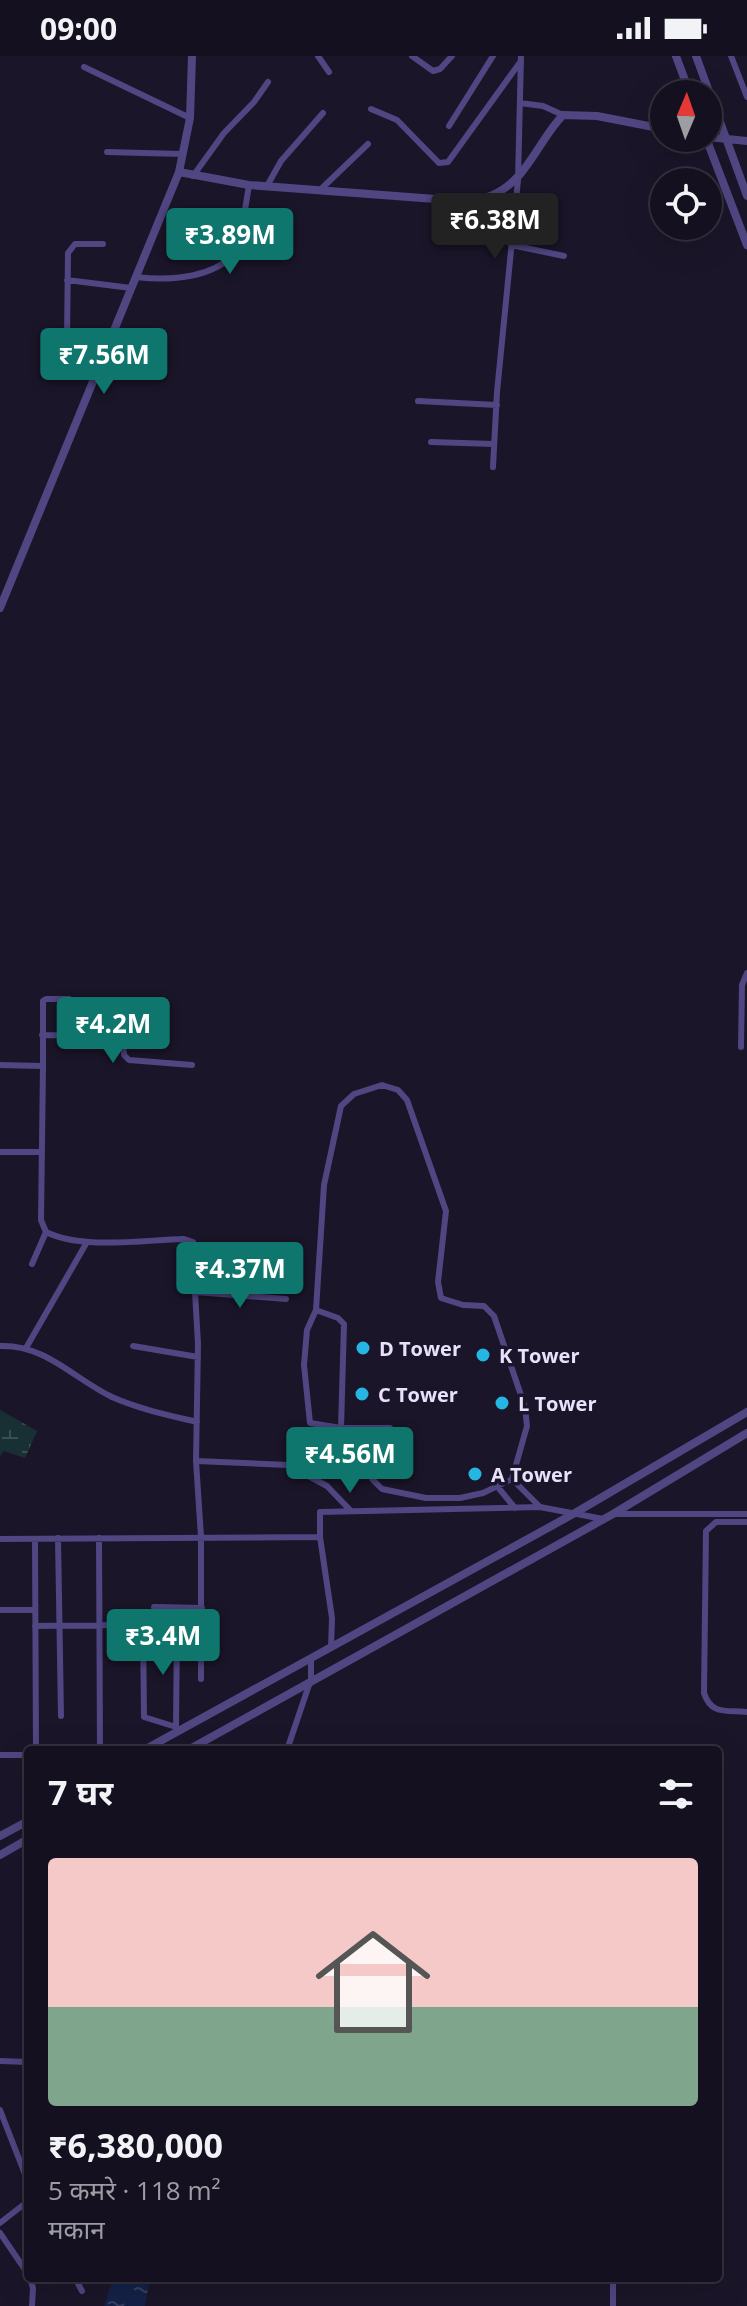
<!DOCTYPE html>
<html lang="hi">
<meta charset="utf-8">
<style>
:root{--surface:#14101f;--page:#1d1928;--text:#f1f3f6;--muted:#9d9da4;--line:#33303d;--accent:#0f766e}
body{margin:0;font-family:"Open Sans","Noto Sans Devanagari",sans-serif;background:var(--page);color:var(--text);height:100vh;display:flex;flex-direction:column;font-size:30px;white-space:nowrap}
*{box-sizing:border-box;margin:0}
p{font-size:26px;color:var(--muted)}
.icon{flex:none;width:44px;height:44px;fill:none;stroke:currentColor;stroke-width:2;stroke-linecap:round;stroke-linejoin:round}
.map{position:relative;flex:1;overflow:hidden}
.side{position:absolute;left:24px;top:1690px;width:698px;height:536px;display:flex;flex-direction:column;background:var(--surface);border-radius:8px;box-shadow:0 8px 32px #0002,0 0 0 2px var(--line)}
.side>*{flex:none}
.needle{width:52px;rotate:2deg}
.buttons{position:absolute;left:650px;top:24px;display:grid;gap:16px}
.buttons a{display:grid;place-items:center;width:72px;height:72px;border-radius:50%;background:var(--surface);box-shadow:0 8px 32px #0002,0 0 0 2px var(--line);font-size:40px}
.price{position:absolute;translate:-50% -68px;padding:0 18px;border-radius:8px;background:var(--accent);color:#fff;font-size:26px;line-height:52px;filter:drop-shadow(0 2px 4px #0008)}
.price::after{content:'';position:absolute;left:50%;top:48px;width:24px;height:18px;margin-left:-12px;background:inherit;clip-path:polygon(0 0,100% 0,50% 100%)}
.price.active{background:#222;color:#fff}
ul{padding:0;list-style:none}
li{display:grid;align-content:center;gap:16px;height:424px;padding:0 24px}
li+li{border-top:2px solid var(--line)}
li span{display:grid;place-items:center;height:248px;border-radius:8px;color:#555}
li>.icon{margin-inline-start:auto}
span .icon{width:144px;height:144px;fill:#fffc;stroke-width:1}
li b{font-size:34px}
h2{display:flex;justify-content:space-between;align-items:center;height:96px;padding:0 24px;font-size:34px}
.status{display:flex;justify-content:space-between;align-items:center;height:56px;padding:0 40px;background:var(--surface);direction:ltr}
.status svg{height:22px;fill:currentColor}
.map>svg:first-child{display:block}
.wetland{fill:url(#wetland-marsh)}
.water{fill:url(#water-ripples)}
.lines{fill:none;stroke-linecap:round;stroke-linejoin:round}
.minor{stroke:#504682;stroke-width:6}
.tertiary{stroke:#504682;stroke-width:8}
.poi-dot{fill:#25b6e3;stroke:#1b1529;stroke-width:3}
.labels{text-anchor:middle;dominant-baseline:central;stroke-width:7;stroke-linejoin:round;paint-order:stroke}
.poi-label{font-size:20px;font-weight:bold;fill:#e7e1fb;stroke:#1b1529;text-anchor:start}
</style>
<div class="status"><b>09:00</b><svg viewBox="0 0 49 12"><path d="M0 12V9h3v3zM5 12V6h3v6zM10 12V3h3v9zM15 12V0h3v12zM26 1h20v11H26zM47 4h2v5h-2z"/></svg></div>
<div class="map">
<svg width="747" height="2250" viewBox="0 0 747 2250">
<defs>
<pattern id="wetland-marsh" width="20" height="14" patternUnits="userSpaceOnUse" patternTransform="scale(2)"><rect width="20" height="14" fill="#183033"/><path d="M1 5h8M5 5V1M11 12h8M15 12V8" fill="none" stroke="#3a4e51"/></pattern>
<pattern id="water-ripples" width="26" height="14" patternUnits="userSpaceOnUse" patternTransform="scale(2)"><rect width="26" height="14" fill="#142147"/><path d="M2 4q2-2 4 0t4 0M15 11q2-2 4 0t4 0" fill="none" stroke="#364162"/></pattern>
</defs>
<rect width="100%" height="100%" fill="#1b1529"/>
<path class="wetland" d="M 0,1354 L 37,1375 L 25,1402 L 4,1395 L 0,1400 Z"/>
<path class="water" d="M 113,2222 L 150,2222 L 145,2250 L 104,2250 Z"/>
<g class="lines">
<path class="minor" d="M 318,0 L 329,16
M 412,0 L 433,15 L 440,13 L 452,0
M 731,0 L 747,41
M 84,11 L 190,62
M 520,47 L 543,50 L 563,59
M 371,53 L 397,64 L 439,107 L 448,106 L 521,5
M 449,70 L 493,0
M 107,96 L 182,98
M 193,120 L 224,77 L 254,46 L 268,26
M 267,130 L 281,105 L 323,57
M 320,134 L 368,88
M 511,189 L 564,200
M 136,221 C 169,225 219,223 239,191 L 249,129
M 67,224 L 131,232
M 67,284 L 68,197 L 75,188 L 103,188
M 418,345 L 497,349
M 431,386 L 494,388
M 493,411 L 497,336 L 518,124 L 521,0
M 42,979 L 119,980 L 123,985 L 124,999 L 129,1004 L 192,1009
M 741,991 L 742,929 L 747,917
M 0,1009 L 43,1010 L 41,1164 L 46,1176 C 83,1194 143,1184 184,1183 L 193,1186 L 198,1195 L 195,1236 L 198,1288 L 196,1405
M 43,1010 L 43,945 L 46,943 L 69,943
M 382,1029 L 398,1034 L 407,1044 L 446,1155 L 438,1226 L 441,1242 L 463,1249 L 484,1250 L 494,1260 L 525,1351 L 527,1370 L 512,1423 L 483,1437 L 460,1442 L 426,1442 L 382,1433 L 372,1423 L 375,1404 L 391,1390 L 396,1381 L 390,1372 L 341,1372 L 310,1367 L 304,1309 L 307,1274 L 316,1254 L 324,1129 L 341,1050 L 354,1038 Z
M 0,1096 L 42,1096
M 32,1208 L 46,1176
M 195,1236 L 286,1243
M 316,1254 L 338,1262 L 344,1268 L 341,1372
M 0,1290 C 45,1288 74,1323 112,1341 C 139,1353 168,1359 197,1366
M 133,1290 L 198,1301
M 26,1292 L 87,1186
M 512,1423 L 540,1451
M 497,1430 L 515,1452
M 615,1458 L 747,1458
M 747,1466 L 716,1466 L 706,1475 L 704,1637 C 711,1659 726,1654 747,1656
M 58,1482 L 61,1660
M 99,1482 L 100,1694
M 0,1483 L 320,1481
M 35,1483 L 36,1694
M 154,1551 L 202,1552
M 0,1554 L 35,1554
M 143,1568 L 144,1661 L 176,1671
M 35,1570 L 201,1568
M 331,1592 L 332,1562 L 320,1481 L 320,1456 L 540,1451 L 603,1463
M 201,1623 L 201,1481 L 196,1405 L 288,1409 L 327,1430 L 350,1454
M 176,1672 L 177,1568
M 287,1694 L 311,1623 L 311,1603
M 0,1699 L 28,1699
M 28,1724 L 25,1731 L 28,1742
M 0,2005 L 28,2006
M 0,2054 L 28,2126
M 0,2167 L 23,2149 L 28,2149
M 0,2177 L 28,2218
M 30,2222 L 33,2232 L 32,2250
M 75,2222 L 82,2235
M 613,2250 L 613,2222"/>
<path class="tertiary" d="M 676,0 L 690,38
M 696,0 L 747,140
M 708,81 L 747,85
M 706,82 L 747,189
M 179,116 L 249,129 L 462,145 C 472,144 484,143 493,139 C 527,124 538,85 563,59 L 597,60 L 664,73
M 0,552 L 179,116 L 190,62 L 192,0
M 144,1694 L 575,1457 L 747,1356
M 188,1694 L 613,1458 L 747,1377
M 0,1780 L 28,1765
M 0,1799 L 28,1783"/>
</g>
<g class="poi-dot">
<circle cx="363" cy="1292" r="8"/>
<circle cx="483" cy="1299" r="8"/>
<circle cx="362" cy="1338" r="8"/>
<circle cx="502" cy="1347" r="8"/>
<circle cx="475" cy="1418" r="8"/>
</g>
<g class="labels">
<g class="poi-label">
<text x="379" y="1292">D Tower</text>
<text x="499" y="1299">K Tower</text>
<text x="378" y="1338">C Tower</text>
<text x="518" y="1347">L Tower</text>
<text x="491" y="1418">A Tower</text>
</g>
</g>
</svg>
<div class="buttons">
<a><svg class="needle" viewBox="-14 -14 28 28"><path d="M0-13l5 13h-10z" fill="#e53935"/><path d="M0 13l5-13h-10z" fill="#9d9da4"/></svg></a>
<a><svg class="icon" aria-label="locate" viewBox="0 0 24 24"><circle cx="12" cy="12" r="6"/><path d="M12 2v4M12 18v4M2 12h4M18 12h4"/></svg></a>
</div>
<b class="price active" style="left:495px;top:205px">₹6.38M</b>
<b class="price" style="left:230px;top:220px">₹3.89M</b>
<b class="price" style="left:104px;top:340px">₹7.56M</b>
<b class="price" style="left:113px;top:1009px">₹4.2M</b>
<b class="price" style="left:240px;top:1254px">₹4.37M</b>
<b class="price" style="left:350px;top:1439px">₹4.56M</b>
<b class="price" style="left:163px;top:1621px">₹3.4M</b>
<section class="side">
<h2>7 घर<svg class="icon" aria-label="filters" viewBox="0 0 24 24"><path d="M4 7h16M4 17h16"/><circle cx="9" cy="7" r="2"/><circle cx="15" cy="17" r="2"/></svg></h2>
<ul>
<li><span style="background:linear-gradient(#f6c9c9 60%,#7fa58c 0)"><svg class="icon" aria-label="home" viewBox="0 0 24 24"><path d="M3 11l9-7 9 7M6 9v11h12V9"/></svg></span><div><b>₹6,380,000</b><p>5 कमरे · 118 m²</p><p>मकान</p></div></li>
</ul>
</section>
</div>
